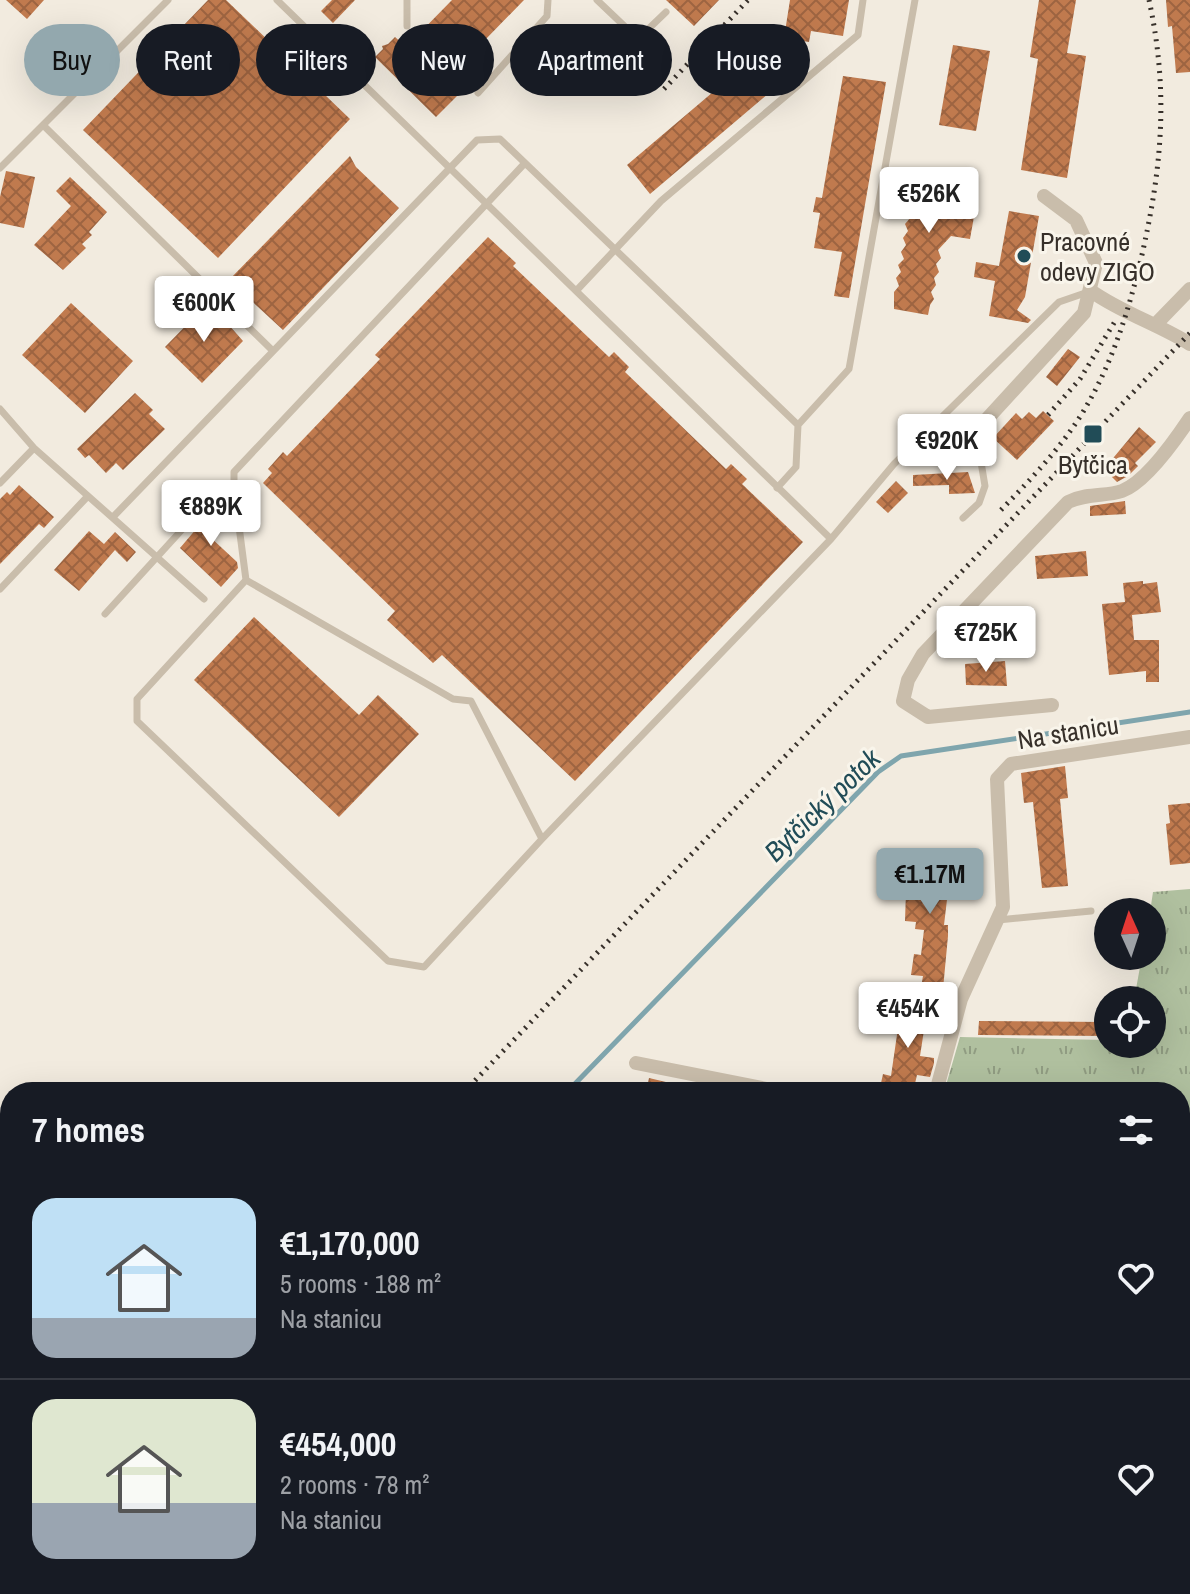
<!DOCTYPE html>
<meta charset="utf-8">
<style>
:root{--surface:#171b24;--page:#242831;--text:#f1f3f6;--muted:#9ea1a6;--line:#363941;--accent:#93a8ae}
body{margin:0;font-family:"Archivo Narrow",sans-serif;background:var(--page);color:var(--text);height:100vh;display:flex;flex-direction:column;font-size:30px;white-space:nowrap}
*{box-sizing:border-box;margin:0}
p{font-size:26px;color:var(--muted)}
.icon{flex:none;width:44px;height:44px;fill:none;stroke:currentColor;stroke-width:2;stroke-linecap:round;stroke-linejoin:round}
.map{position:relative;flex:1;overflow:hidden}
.details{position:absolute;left:0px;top:1082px;width:1190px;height:512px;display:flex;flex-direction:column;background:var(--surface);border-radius:32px 32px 0 0;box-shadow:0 8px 32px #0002}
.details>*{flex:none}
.guide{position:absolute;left:24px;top:24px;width:1142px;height:72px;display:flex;gap:16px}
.needle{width:52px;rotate:357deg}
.buttons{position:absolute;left:1094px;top:898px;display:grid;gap:16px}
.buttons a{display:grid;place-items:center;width:72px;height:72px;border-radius:50%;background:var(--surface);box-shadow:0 8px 32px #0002;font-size:40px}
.price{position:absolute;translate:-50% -68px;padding:0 18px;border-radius:8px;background:#fff;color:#222;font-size:26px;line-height:52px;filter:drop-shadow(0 2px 4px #0008)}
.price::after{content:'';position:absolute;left:50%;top:48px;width:24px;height:18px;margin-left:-12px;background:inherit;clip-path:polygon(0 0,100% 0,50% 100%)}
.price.on{background:var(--accent);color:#111}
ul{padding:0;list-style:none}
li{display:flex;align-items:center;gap:24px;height:200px;padding:0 32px}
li+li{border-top:2px solid var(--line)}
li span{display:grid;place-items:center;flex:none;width:224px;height:160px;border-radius:24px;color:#555}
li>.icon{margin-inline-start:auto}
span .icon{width:96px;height:96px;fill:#fffc;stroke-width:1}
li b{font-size:34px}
h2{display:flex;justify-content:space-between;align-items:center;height:96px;padding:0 32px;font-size:34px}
.tag{padding:0 28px;border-radius:36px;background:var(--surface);box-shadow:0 8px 32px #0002;font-size:28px;line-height:72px}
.tag.on{background:var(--accent);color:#111}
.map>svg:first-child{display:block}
.park{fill:url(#park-tufts)}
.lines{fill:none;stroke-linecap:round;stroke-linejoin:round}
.stream{stroke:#7fa5ad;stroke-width:5}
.building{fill:url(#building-cross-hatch)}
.service{stroke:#c9bdab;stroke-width:7}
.minor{stroke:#c9bdab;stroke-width:14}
.rail{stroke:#37302a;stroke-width:5;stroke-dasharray:2 6;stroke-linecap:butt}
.poi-dot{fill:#214c57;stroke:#f9f5eb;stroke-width:3}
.labels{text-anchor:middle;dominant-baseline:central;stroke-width:6;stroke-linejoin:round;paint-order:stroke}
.poi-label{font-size:26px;fill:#37302a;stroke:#f9f5eb;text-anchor:start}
.street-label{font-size:26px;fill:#37302a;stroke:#f9f5eb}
.water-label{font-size:28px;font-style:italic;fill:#214c57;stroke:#f9f5eb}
</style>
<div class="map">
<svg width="1190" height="1594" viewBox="0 0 1190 1594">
<defs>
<pattern id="park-tufts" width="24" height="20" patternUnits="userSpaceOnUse" patternTransform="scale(2)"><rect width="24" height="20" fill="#b0c09f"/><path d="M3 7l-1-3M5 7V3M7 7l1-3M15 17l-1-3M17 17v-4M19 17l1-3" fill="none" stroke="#909c82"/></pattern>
<pattern id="building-cross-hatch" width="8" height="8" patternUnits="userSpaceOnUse" patternTransform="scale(2)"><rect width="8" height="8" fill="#c07a4e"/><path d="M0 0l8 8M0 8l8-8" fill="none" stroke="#9d6441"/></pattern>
</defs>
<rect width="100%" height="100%" fill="#f2ebdf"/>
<path class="park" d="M 1190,889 L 1190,1336 L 1180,1342 L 1180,1092 L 944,1092 L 960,1037 L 1108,1040 L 1108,1044 L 1152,1044 L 1152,1000 L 1134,1000 L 1142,956 L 1152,956 L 1152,912 L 1150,912 L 1153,892 Z"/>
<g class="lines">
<path class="stream" d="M 567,1092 L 878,772 L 901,756 L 1190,712
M 42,1594 L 52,1584"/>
</g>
<path class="building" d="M 6,0 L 44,0 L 27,19 Z
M 208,0 L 226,0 L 350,119 L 218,258 L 83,130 Z
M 332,0 L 355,0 L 333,23 L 321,11 Z
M 452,0 L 524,0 L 449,77 L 463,90 L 436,117 L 375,57 L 383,49 L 382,46 L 388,44 L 395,37 L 406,47 Z
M 666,0 L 719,0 L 694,26 Z
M 790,0 L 849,0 L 843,36 L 811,31 L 809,42 L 784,38 Z
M 1039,0 L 1076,0 L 1067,53 L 1086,56 L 1067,178 L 1021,170 L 1038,59 L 1030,57 Z
M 1166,0 L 1190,0 L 1190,72 L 1176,73 L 1172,26 L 1168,27 Z
M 953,45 L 990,51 L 976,131 L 939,125 Z
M 765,48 L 788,77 L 650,194 L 627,165 Z
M 843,76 L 886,82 L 849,298 L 834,296 L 842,252 L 814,248 L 820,213 L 813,212 L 816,197 L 822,198 Z
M 350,156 L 356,167 L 399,208 L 283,330 L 229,280 Z
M 909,167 L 963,176 L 957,208 L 975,211 L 970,239 L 951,236 L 938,250 L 941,258 L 936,264 L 939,272 L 934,278 L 936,285 L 931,292 L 934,299 L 930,305 L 928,315 L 894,309 L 894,292 L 899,286 L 896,278 L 901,272 L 898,265 L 904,259 L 901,252 L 906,245 L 903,238 L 908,231 L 905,224 L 911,217 L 908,209 L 913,203 L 908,188 L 905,188 Z
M 6,171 L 35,177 L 24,228 L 0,223 L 0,197 Z
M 70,177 L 107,212 L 89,232 L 92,235 L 82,244 L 86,248 L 63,270 L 34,245 L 71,206 L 56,191 Z
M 1009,211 L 1039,216 L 1025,297 L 1017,310 L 1031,320 L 1028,323 L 989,316 L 995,281 L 974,277 L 976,262 L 999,266 Z
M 488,237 L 516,263 L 513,266 L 609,357 L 614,352 L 629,367 L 625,372 L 726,469 L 731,464 L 747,479 L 742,484 L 803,542 L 575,781 L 442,655 L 433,663 L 387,620 L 395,611 L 263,483 L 272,473 L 268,469 L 283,452 L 287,456 L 380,359 L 375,355 Z
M 71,303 L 133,361 L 85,413 L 22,355 Z
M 206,305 L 218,317 L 220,315 L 243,341 L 202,383 L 165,347 Z
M 1068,349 L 1080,357 L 1057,386 L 1046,377 Z
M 135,393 L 153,410 L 149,414 L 165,429 L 123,470 L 116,463 L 106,473 L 89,455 L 85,458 L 77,449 Z
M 1043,411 L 1054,421 L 1017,460 L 993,438 L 1016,413 L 1022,419 L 1029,412 L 1036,418 Z
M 1139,427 L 1156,442 L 1135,463 L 1138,466 L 1128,476 L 1117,482 L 1104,469 Z
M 968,472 L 975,493 L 949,494 L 949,485 L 913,486 L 913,475 Z
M 896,481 L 908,493 L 888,513 L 876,502 Z
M 19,485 L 54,517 L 44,528 L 39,524 L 0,564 L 0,499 L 7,492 L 10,495 Z
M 220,501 L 230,511 L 209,536 L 237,562 L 238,568 L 221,587 L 180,548 Z
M 1125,501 L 1126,514 L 1090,516 L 1090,506 Z
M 89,531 L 104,544 L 115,532 L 136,552 L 127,562 L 115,550 L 79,591 L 54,570 Z
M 1086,551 L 1088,576 L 1037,579 L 1035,556 Z
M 1143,581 L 1143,584 L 1157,582 L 1161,612 L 1132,615 L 1134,640 L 1159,640 L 1159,682 L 1146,682 L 1146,671 L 1109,675 L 1102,604 L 1125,602 L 1123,583 Z
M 254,617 L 359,715 L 378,695 L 419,734 L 339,817 L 194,680 Z
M 1005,661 L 1007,686 L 966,685 L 965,664 Z
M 1065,766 L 1068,798 L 1060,799 L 1068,886 L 1042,888 L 1033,802 L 1024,803 L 1021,773 Z
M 1190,803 L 1190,863 L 1170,865 L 1166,824 L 1170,823 L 1168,805 Z
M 907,861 L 953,865 L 952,879 L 967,880 L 966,893 L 948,891 L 944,925 L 948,925 L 948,936 L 943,989 L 921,987 L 923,976 L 911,975 L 914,954 L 921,955 L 924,930 L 915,929 L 916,922 L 905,921 Z
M 893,1000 L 917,1003 L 915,1013 L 930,1016 L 928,1031 L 924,1030 L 920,1056 L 934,1058 L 934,1063 L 930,1077 L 917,1075 L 913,1092 L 879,1092 L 883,1074 L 891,1076 L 899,1021 L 890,1020 Z
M 979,1021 L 1105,1022 L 1105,1036 L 978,1035 Z
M 649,1078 L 687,1087 L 686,1092 L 646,1092 Z"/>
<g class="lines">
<path class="service" d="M 277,0 L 831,539
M 597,0 L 638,39 L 666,12
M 407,26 L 407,0
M 478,93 L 547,16 L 548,0
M 43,125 L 273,351
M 525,163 L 234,472 L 234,488 L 246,580 L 453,699 L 471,701 L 542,839
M 0,168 L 168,0
M 576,291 L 661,201 L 858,35 L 863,0
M 0,409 L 34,448 L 204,599
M 938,421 L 977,438
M 798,425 L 849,369 L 915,0
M 0,483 L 34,448
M 113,517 L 477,140 L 500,139 L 798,425 L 796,467 L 777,488
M 963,518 L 979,503 L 985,486 L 977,438 L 987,419
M 246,580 L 137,699 L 137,721 L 388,961 L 424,967 L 542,839 L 831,539 L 894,464 L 1059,302 L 1088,292
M 0,589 L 88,496
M 105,614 L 199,511
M 998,920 L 1091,911
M 1180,1368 L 1184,1350 L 1190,1347
M 1180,1442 L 1190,1444"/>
<path class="minor" d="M 1091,291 C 1122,313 1158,324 1190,344
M 1155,325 L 1190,289
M 987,419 L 1084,313 L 1096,263 L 1076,220 L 1044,196
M 1052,705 L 928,717 L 903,701 L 908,680 L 923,654 L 1068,502 C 1090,492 1105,497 1122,491 C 1146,482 1176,439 1190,418
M 636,1063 L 782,1092
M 936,1092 L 961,999 L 1003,907 L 997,779 L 1011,764 L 1190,737
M 1180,1562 L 1190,1561
M 402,1584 L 584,1584"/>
<path class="rail" d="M 664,89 L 748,0
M 1048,415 L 1080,379 L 1117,318
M 1001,510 C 1031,479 1060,449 1083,412 C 1112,364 1128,313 1141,259 C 1162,168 1169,92 1149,0
M 464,1092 L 1190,333
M 0,1579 L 10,1568"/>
</g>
<g class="poi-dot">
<circle cx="1024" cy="256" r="8"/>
<rect x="1083" y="424" width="20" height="20" rx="4"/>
</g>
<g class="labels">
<g class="poi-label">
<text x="1040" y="241">Pracovné<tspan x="1040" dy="30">odevy ZIGO</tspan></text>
<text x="1093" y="464" text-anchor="middle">Bytčica</text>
</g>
<g class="street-label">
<text transform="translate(1068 732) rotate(-9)">Na stanicu</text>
</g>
<g class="water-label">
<text transform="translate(822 805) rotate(-44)">Bytčický potok</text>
</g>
</g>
</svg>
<div class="buttons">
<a><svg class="needle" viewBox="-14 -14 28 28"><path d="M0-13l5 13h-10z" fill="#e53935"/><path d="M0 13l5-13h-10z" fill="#9ea1a6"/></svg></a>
<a><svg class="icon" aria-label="locate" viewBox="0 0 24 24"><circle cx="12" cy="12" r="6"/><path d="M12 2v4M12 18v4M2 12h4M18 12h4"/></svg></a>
</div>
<b class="price" style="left:929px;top:235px">€526K</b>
<b class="price" style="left:204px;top:344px">€600K</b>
<b class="price" style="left:947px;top:482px">€920K</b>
<b class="price" style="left:211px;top:548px">€889K</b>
<b class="price" style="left:986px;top:674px">€725K</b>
<b class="price on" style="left:930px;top:916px">€1.17M</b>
<b class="price" style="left:908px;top:1050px">€454K</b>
<div class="guide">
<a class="tag on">Buy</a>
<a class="tag">Rent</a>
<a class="tag">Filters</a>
<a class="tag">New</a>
<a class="tag">Apartment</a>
<a class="tag">House</a>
</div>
<section class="details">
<h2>7 homes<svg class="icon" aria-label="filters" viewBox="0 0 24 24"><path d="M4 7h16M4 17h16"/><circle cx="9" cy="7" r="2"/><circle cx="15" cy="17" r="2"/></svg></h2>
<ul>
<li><span style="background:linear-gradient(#bfe0f5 75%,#9aa5b1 0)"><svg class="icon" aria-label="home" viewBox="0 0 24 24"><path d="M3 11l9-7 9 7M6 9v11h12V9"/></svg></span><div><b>€1,170,000</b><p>5 rooms · 188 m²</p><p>Na stanicu</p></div><svg class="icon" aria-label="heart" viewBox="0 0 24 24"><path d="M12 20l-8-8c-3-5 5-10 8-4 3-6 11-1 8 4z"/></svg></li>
<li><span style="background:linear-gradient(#dfe7d0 65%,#9aa5b1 0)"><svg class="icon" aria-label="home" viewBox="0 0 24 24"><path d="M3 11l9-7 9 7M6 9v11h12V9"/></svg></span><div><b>€454,000</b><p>2 rooms · 78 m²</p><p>Na stanicu</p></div><svg class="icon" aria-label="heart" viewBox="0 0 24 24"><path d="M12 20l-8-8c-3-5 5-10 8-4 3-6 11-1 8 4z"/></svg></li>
</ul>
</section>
</div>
